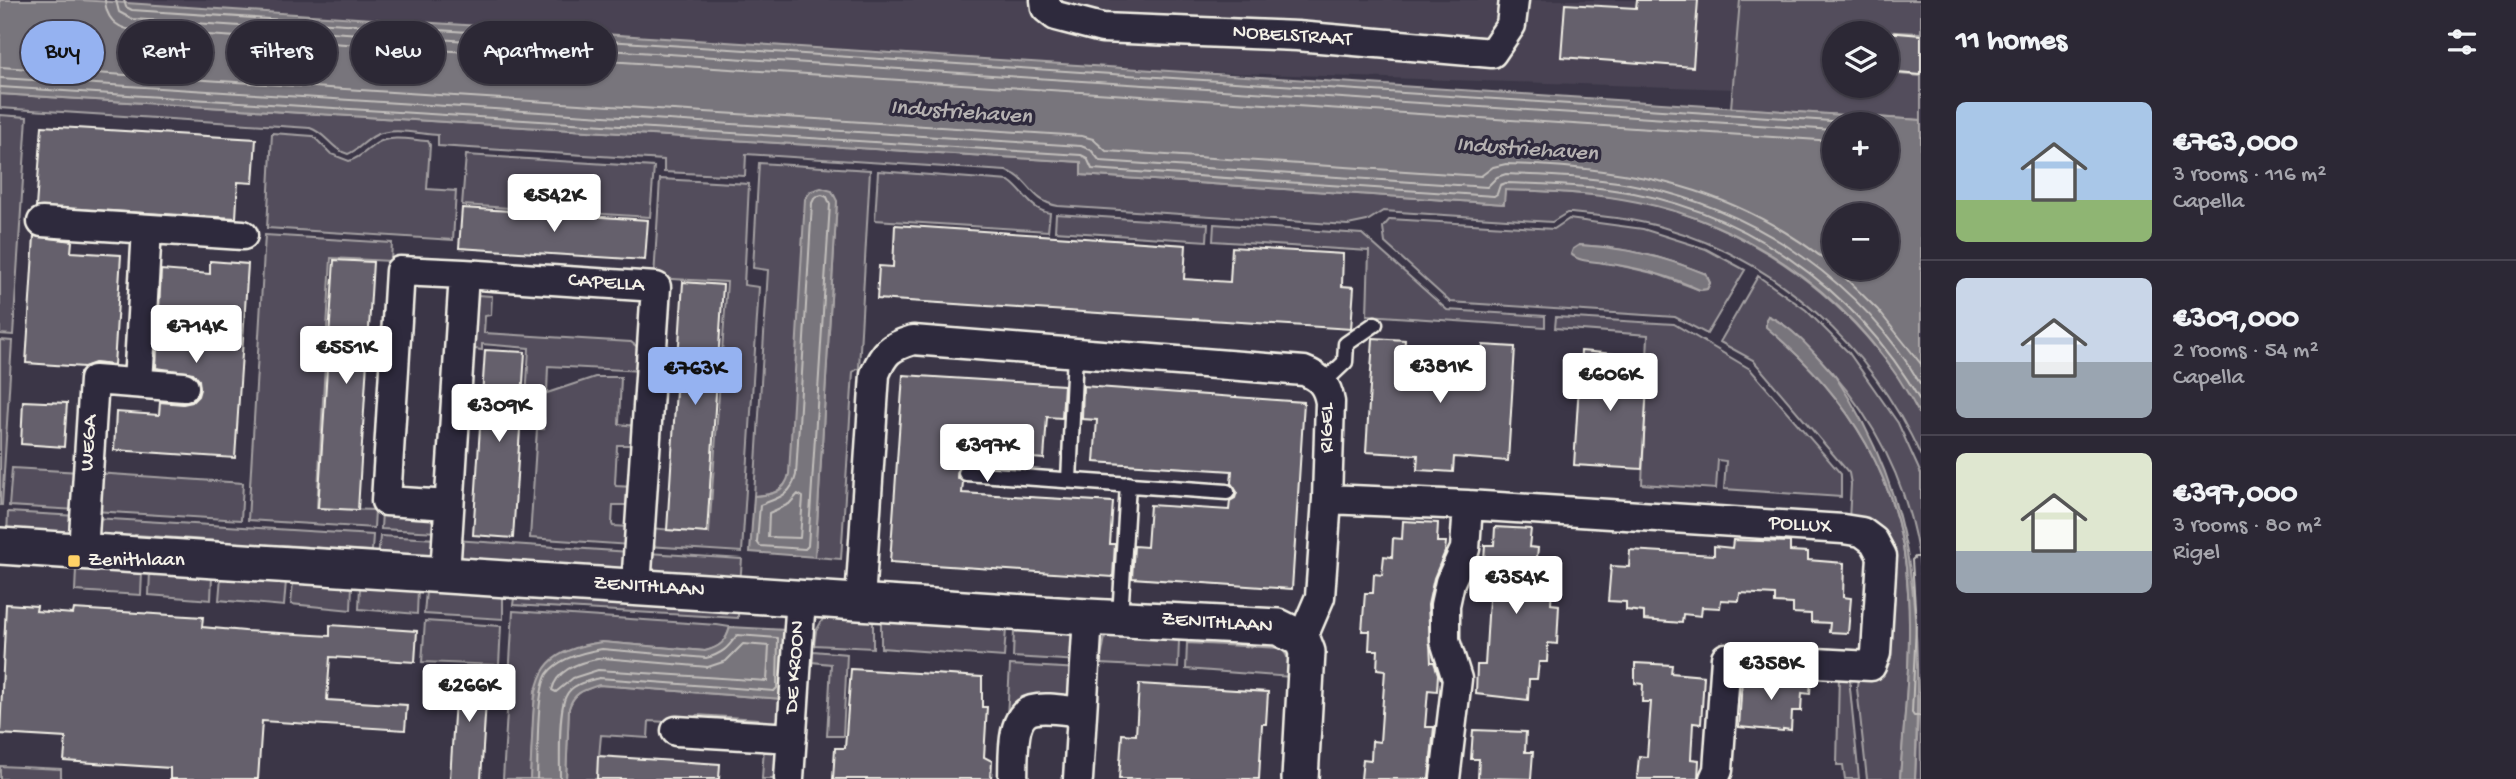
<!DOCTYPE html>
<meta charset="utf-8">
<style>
:root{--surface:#2c2835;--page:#383441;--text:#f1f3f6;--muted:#a6a6ad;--line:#484450;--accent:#95b2f1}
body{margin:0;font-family:"Gochi Hand",sans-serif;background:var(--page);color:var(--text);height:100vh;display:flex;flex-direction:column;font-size:26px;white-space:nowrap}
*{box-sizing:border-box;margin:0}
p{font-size:23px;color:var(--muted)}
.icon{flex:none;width:38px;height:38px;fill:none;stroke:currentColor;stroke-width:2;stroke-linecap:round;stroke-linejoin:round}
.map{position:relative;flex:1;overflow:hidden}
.panel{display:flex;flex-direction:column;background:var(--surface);width:595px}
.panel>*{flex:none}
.hud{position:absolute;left:21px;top:21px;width:665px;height:63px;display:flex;gap:14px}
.tools{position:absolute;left:1822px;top:21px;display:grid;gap:14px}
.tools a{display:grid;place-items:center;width:77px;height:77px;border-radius:50%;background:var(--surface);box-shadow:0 2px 5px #0004,0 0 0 2px var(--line);font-size:35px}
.price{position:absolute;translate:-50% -60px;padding:0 16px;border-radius:7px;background:#fff;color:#222;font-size:23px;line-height:46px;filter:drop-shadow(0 2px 4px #0008)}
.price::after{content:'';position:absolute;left:50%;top:42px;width:21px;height:16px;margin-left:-10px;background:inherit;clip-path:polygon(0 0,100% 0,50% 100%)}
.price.active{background:var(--accent);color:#111}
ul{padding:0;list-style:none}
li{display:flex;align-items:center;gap:21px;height:175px;padding:0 35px}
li+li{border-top:2px solid var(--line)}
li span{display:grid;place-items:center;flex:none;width:196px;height:140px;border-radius:10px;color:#555}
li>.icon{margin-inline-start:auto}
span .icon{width:84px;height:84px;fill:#fffc;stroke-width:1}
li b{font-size:30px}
h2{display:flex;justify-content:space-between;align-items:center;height:84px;padding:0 35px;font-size:30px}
.chip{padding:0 24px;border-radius:32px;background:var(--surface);box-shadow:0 2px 5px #0004,0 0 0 2px var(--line);font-size:24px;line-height:63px}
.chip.active{background:var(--accent);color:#111}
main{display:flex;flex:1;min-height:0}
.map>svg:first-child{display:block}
.built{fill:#484352;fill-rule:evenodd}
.green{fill:#534e5c;stroke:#a4a0a2;stroke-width:2;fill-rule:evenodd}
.water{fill:#78747b;stroke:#aaa6a7;stroke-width:2;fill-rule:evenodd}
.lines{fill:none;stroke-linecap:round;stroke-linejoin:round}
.shore{stroke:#c2bfbc;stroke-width:2}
.building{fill:#65616c;stroke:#f4f1e8;stroke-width:2}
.service-casing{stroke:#f4f1e8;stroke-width:19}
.minor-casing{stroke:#f4f1e8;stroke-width:33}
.tertiary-casing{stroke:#f4f1e8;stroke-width:40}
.service{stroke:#2f2a3d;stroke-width:14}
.minor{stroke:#2f2a3d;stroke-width:28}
.tertiary{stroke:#2f2a3d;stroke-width:35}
.poi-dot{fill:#ffd166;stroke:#2f2a3d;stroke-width:2.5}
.labels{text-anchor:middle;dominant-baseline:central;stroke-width:7;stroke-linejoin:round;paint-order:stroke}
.street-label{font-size:21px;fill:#f4f1e8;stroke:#2f2a3d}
.poi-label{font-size:21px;fill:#f4f1e8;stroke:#2f2a3d;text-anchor:start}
.water-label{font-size:23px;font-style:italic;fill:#b6b2b2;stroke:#2f2a3d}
</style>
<main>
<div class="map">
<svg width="1921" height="779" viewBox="0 0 1921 779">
<rect width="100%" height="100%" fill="#3b3647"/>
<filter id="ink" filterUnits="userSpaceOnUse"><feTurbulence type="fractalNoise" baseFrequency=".0143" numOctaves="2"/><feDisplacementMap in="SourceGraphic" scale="14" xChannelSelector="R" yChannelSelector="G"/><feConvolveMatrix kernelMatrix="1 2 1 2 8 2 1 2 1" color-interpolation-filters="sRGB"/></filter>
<g filter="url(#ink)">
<path class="built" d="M 0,0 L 1921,0 L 1921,95 L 763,58 L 0,7 ZM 1834,33 L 1886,33 L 1886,86 L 1834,86 Z"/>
<path class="green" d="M 1740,0 L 1921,0 L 1921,33 L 1872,31 L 1871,33 L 1834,33 L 1834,86 L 1886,86 L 1887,73 L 1921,76 L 1921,120 L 1731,108 Z
M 0,94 L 1082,162 L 1082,175 L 1503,204 L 1505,190 C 1538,191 1572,192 1605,196 C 1707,208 1798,260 1866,336 C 1880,352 1918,399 1921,419 C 1921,431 1921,444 1921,456 C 1871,347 1779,260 1662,227 C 1633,219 1602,216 1572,213 L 1567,213 L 1552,222 L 1383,211 L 1367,221 L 1348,225 L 1058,206 C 1029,201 1030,177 1006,171 L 746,154 L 745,176 L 664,172 L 664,160 L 438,146 L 438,135 C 419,134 393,127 376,135 C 365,140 359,150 348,154 C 332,150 326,133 310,128 L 0,108 Z
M 0,115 L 27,117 L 13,335 L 0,334 Z
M 272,133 L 313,136 L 331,154 L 349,161 C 361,158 367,149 377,143 C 391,135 412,140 428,141 L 430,145 L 427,189 L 456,191 L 453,240 L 267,228 Z
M 466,155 L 654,167 L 650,217 L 462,205 Z
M 759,163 L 870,170 L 859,368 L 853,372 L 841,559 L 815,557 L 837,201 L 788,480 C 778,494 770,495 754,496 L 768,270 L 753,268 Z
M 878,171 L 1009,181 C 1024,191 1030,210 1050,213 L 1048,231 L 875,220 Z
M 660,179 L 749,184 L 744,285 L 759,287 L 742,552 L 648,546 L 650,528 L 709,533 L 727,282 L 654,278 Z
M 1056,214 L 1208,224 L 1207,241 L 1055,231 Z
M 1390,219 L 1554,229 L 1569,219 L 1643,229 L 1706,249 L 1745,270 L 1707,334 L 1675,317 L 1450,302 L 1385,243 L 1383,227 ZM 1579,245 C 1624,247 1665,257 1706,274 L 1710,283 L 1707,289 L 1700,290 L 1657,274 L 1618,265 Z
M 1214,224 L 1362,234 L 1447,310 L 1545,316 L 1545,327 L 1367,315 L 1369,251 L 1213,241 Z
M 265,235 L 392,243 L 391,261 L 331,258 L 317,508 L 375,510 L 374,528 L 248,520 Z
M 1758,276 L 1806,310 L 1849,353 L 1898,423 L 1921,474 L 1921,575 C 1912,489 1874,414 1814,353 C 1800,340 1786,323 1768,316 L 1767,327 C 1849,397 1903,481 1908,592 C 1912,654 1904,717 1900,779 L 1867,779 L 1857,688 L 1858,675 L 1882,675 L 1889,553 L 1849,520 L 1851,484 L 1849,473 L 1753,360 L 1720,342 Z
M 476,295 L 492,296 L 491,315 L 485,316 L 484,333 L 631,342 L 640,349 L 642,371 L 548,366 L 547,393 L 595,377 L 621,377 L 619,424 L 635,426 L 635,445 L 617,445 L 615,483 L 616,486 L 633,487 L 632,505 L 613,505 L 612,524 L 613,526 L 629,527 L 630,545 L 530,538 L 537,429 L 544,429 L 544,418 L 525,417 L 529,348 L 482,344 L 482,350 L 467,348 Z
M 1556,317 L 1674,324 L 1750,369 L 1841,474 L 1841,497 L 1724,489 L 1726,461 L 1718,460 L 1716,489 L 1642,484 L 1648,335 L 1555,328 Z
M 0,340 L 12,341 L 2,505 L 0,505 Z
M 12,468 L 80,472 L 77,510 L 9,506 Z
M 96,473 L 243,483 L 241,520 L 94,511 Z
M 382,511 L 426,515 L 431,518 L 437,532 L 381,529 Z
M 8,512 L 77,516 L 75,527 L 68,537 L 7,537 Z
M 94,518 L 373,535 L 372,551 L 281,545 L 271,554 L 229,551 L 220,541 L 135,535 L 125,544 L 97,536 Z
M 380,536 L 437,539 L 436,549 L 431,558 L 378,561 Z
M 454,540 L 630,552 L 627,564 L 623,570 L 461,562 Z
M 648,553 L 742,559 L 740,584 L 652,573 L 649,567 Z
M 76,569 L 142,572 L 141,595 L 75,591 Z
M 150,571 L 212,576 L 211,600 L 149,595 Z
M 221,576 L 286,581 L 284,606 L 219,600 Z
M 293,582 L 352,585 L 351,610 L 291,604 Z
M 360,586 L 418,589 L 417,614 L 359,609 Z
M 426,591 L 503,596 L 503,619 L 424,614 Z
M 514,598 L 697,609 L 706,602 L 738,602 L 738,618 L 513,605 Z
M 513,611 L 717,625 L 730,627 C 726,642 720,647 705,651 L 602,642 L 585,645 L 566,652 L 535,690 L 530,779 L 503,779 Z
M 824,617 L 873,621 L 873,648 L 814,645 L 816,631 Z
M 425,621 L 501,626 L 499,665 L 422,662 Z
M 881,621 L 1006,629 L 1004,657 L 881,648 Z
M 1055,623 L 1075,631 L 1080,661 L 1013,657 L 1014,631 L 1042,632 Z
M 1110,635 L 1179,641 L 1178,668 L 1100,664 L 1105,637 Z
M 1187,643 L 1280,648 C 1289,655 1291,665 1291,677 L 1186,669 Z
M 813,651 L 847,654 L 843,736 L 827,736 L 831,664 L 812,662 Z
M 1010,665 L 1080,669 L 1076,695 L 1007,717 Z
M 1839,673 L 1851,674 L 1850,688 L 1859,779 L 1845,779 L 1843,765 L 1837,765 Z
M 1920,679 L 1921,779 L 1915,779 Z
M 599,685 L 783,699 L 783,715 L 775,725 L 764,727 L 758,719 L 697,715 L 688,723 L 649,721 L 648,738 L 601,735 L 597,779 L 566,779 L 569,708 C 574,692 584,690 599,685 Z
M 764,746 C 781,752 778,763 779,779 L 762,779 Z
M 0,766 L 61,769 L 61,779 L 0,779 Z"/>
<path class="water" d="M 0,0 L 80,0 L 1921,120 L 1921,417 C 1865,307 1759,226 1638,202 C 1594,193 1550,191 1505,190 L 1504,204 L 1081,175 L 1081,162 L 0,94 ZM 1886,124 L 1886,177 L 1834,177 L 1834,124 ZM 1834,215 L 1886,215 L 1886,268 L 1834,268 Z
M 821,188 L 832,191 L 837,201 L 815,557 L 750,552 L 754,496 C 771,495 785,493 789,474 L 805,199 L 811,191 Z
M 1579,245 C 1624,247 1665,257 1706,274 L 1710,283 L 1707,289 L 1700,290 C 1670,276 1636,267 1603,263 C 1592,261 1579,262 1571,254 L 1573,249 Z
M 1768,316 C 1795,328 1816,355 1835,376 C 1921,504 1921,624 1915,779 L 1900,779 C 1904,717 1912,654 1908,592 C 1903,481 1849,396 1766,327 L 1766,319 Z
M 730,627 L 786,630 L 783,699 L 599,685 C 584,690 574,692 569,708 L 566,779 L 530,779 C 531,759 532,738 533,718 C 536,665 549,651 602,642 L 705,651 C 720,647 726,642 730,627 Z"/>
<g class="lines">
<path class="shore" d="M 105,0 C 106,17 115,27 131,30 L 1834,141
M 116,0 L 119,12 L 132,19 L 1834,130
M 124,0 L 126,7 L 132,10 L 1877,124
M 0,67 L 1082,136 L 1093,139 L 1106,151 L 1481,176 L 1493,167 L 1506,164 C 1630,167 1736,186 1834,267
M 0,78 L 1081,146 L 1091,150 L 1100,161 L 1487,187 L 1497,177 L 1506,174 C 1552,176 1599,177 1644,187 C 1757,211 1862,283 1921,385
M 0,87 L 1081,155 L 1087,158 L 1092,169 L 1494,196 L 1497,194 L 1500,185 L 1506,183 C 1540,184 1574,185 1607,189 C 1740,205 1855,287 1921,402
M 822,195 L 827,197 L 830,204 L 808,546 L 805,549 L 760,546 L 757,542 L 760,505 C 778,498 791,496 796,475 L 812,203 L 815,197 Z
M 1835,268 L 1878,310 L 1921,364
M 798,494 L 803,497 L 800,538 L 768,537 L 769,513 L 789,504 Z
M 1921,557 L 1915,557 L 1912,560 L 1916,623 L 1912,713 L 1914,716 L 1921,716
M 743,644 L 769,646 L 767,681 L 598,670 L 573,678 L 556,692 L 552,690 C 557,668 582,661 603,658 L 708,667 L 726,661 Z
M 537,779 C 538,755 536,693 547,674 C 558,658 584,652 602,649 L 706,658 C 722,654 728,648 737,635 L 778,638 L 777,688 L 774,691 L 599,678 C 588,681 571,684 566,696 C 558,710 560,761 560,779"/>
</g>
<path class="building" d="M 1637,0 L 1698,0 L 1693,67 L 1561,57 L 1565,4 L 1636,8 Z
M 1886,32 L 1921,35 L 1921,75 L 1886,72 Z
M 42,126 L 256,139 L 253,183 L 238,182 L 236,218 L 36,207 Z
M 462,208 L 648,220 L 645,260 L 459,248 Z
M 895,225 L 1186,245 L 1184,279 L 1230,282 L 1232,247 L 1343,254 L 1342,286 L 1354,287 L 1351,329 L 877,299 L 879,266 L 893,267 Z
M 34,236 L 72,241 L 71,252 L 121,255 L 114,365 L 95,363 L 84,367 L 26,363 Z
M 334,260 L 373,262 L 358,510 L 318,508 Z
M 210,261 L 248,264 L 235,458 L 114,450 L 116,412 L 159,415 L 160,402 L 183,404 L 192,402 L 198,396 L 200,389 L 199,380 L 193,373 L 156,368 L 161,270 L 210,274 Z
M 683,282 L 723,285 L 707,533 L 667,530 Z
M 1373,338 L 1405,340 L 1404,352 L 1440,355 L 1482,358 L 1483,345 L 1515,347 L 1508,461 L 1454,457 L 1453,472 L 1437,471 L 1417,470 L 1418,455 L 1366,452 Z
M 485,350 L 525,352 L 513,538 L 473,535 Z
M 1581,351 L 1614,354 L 1613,367 L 1648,369 L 1642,469 L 1574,465 Z
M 903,375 L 1064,385 L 1062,418 L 1047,417 L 1044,459 L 965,453 L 964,464 L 958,468 L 957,477 L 963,482 L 962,493 L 1113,502 L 1110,544 L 1115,544 L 1113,577 L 890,562 Z
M 1083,386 L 1304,402 L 1292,589 L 1132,578 L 1134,546 L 1147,547 L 1150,505 L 1229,510 L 1230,501 L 1235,498 L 1237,492 L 1231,483 L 1232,471 L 1094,462 L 1097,420 L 1082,419 Z
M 23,401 L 67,403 L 64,447 L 21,444 Z
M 1403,521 L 1438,523 L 1437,542 L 1446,542 L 1445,552 L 1434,578 L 1428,605 L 1431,662 L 1434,662 L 1438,674 L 1437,691 L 1428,690 L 1425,727 L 1434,727 L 1429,779 L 1361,779 L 1363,759 L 1371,760 L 1372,741 L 1380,742 L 1385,670 L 1377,669 L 1378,650 L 1369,650 L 1370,631 L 1362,631 L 1365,593 L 1373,593 L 1374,574 L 1382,575 L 1384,556 L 1392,557 L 1393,538 L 1402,539 Z
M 1495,527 L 1531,529 L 1529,547 L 1538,548 L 1536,566 L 1545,567 L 1544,585 L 1552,586 L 1551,604 L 1559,605 L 1557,644 L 1548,643 L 1547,662 L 1539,662 L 1537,679 L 1529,679 L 1528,700 L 1476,694 L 1477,665 L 1485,665 L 1489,600 L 1491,575 L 1483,574 L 1485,545 L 1494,545 Z
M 1733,540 L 1790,542 L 1790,551 L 1808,552 L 1808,560 L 1844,563 L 1843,597 L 1851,598 L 1848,633 L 1829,632 L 1830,623 L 1811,622 L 1811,614 L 1793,613 L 1793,604 L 1775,603 L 1775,595 L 1740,593 L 1739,601 L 1721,600 L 1720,608 L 1702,607 L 1701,616 L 1683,614 L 1682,623 L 1644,620 L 1644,612 L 1626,610 L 1626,602 L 1608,601 L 1611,566 L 1629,567 L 1630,550 L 1714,555 L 1714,546 L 1732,548 Z
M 6,604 L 37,606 L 36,611 L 73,614 L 74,609 L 203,617 L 202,627 L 245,631 L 330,636 L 330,625 L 417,631 L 415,662 L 330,657 L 327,700 L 407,705 L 405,730 L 262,721 L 258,779 L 170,779 L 170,768 L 64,761 L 66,738 L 0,734 Z
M 1635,663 L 1672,665 L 1671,673 L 1704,676 L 1701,724 L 1693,723 L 1691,759 L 1699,760 L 1698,779 L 1637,779 L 1639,756 L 1647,757 L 1651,702 L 1642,702 L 1643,684 L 1635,683 Z
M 457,668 L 488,670 L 481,779 L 450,779 Z
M 851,669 L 982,677 L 982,707 L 987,707 L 984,757 L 992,761 L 991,779 L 833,779 L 835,748 L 845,748 Z
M 1776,677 L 1811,679 L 1810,694 L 1802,693 L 1801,711 L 1792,711 L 1791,730 L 1783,729 L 1783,731 L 1739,727 L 1742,679 L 1776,680 Z
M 1139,684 L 1268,692 L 1266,724 L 1262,724 L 1259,779 L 1119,779 L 1122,734 L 1136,735 Z
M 1473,730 L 1526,732 L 1525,752 L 1533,752 L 1531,779 L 1478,778 L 1479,759 L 1471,759 Z
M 598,756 L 720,764 L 719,779 L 597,779 Z"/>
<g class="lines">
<g class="service-casing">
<path id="service" d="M 1323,383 L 1345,362 L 1346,344 L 1375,324
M 966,473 L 1227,492
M 1069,480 L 1075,354
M 1120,617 L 1128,484"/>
</g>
<g class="minor-casing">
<path id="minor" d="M 1045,0 L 1046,8 L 1056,16 L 1102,28 L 1297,36 L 1492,53 L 1511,25 L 1514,0
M 42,222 L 243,235
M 464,274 L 656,287 L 636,587
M 138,383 L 147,229
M 1327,499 L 1468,505 L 1843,529 L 1862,532 L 1874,541 L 1882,556 L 1876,653 L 1871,666 L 1726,658 L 1718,770 L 1714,779
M 83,551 L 94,380 L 184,387
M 445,574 L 464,274 L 400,271 L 386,501 L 449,505
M 860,601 L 875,374 C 884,352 890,347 913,340 L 1304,371 C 1320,377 1327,385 1330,402 L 1327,499 L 1320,597 L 1302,639
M 676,731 L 792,738
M 789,779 L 801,597
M 1013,779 C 1014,760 1010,716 1032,710 C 1047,706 1067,711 1082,712
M 1078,779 L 1088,617
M 1445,779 L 1457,679 L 1445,641 L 1445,605 L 1450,582 L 1465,549 L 1468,505"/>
</g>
<g class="tertiary-casing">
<path id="tertiary" d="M 0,546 L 1088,617 L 1278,627 L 1302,639 L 1307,652 L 1300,779"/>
</g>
<use href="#service" class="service"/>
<use href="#minor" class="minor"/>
<use href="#tertiary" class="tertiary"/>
</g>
</g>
<rect class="poi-dot" x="67" y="554" width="14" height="14" rx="3.5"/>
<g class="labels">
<g class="street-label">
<text transform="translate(1292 37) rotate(4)">NOBELSTRAAT</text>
<text transform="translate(606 284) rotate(4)">CAPELLA</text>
<text transform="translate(1328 428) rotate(-90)">RIGEL</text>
<text transform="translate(90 443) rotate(-86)">WEGA</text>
<text transform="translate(1800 526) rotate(4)">POLLUX</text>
<text transform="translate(649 588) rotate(4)">ZENITHLAAN</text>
<text transform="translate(1217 624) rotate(4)">ZENITHLAAN</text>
<text transform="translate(796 667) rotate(-86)">DE KROON</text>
</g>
<g class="poi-label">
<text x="88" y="561">Zenithlaan</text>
</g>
<g class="water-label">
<text transform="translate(961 113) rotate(4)">Industriehaven</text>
<text transform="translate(1527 150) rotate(4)">Industriehaven</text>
</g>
</g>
</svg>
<div class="tools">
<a><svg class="icon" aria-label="layers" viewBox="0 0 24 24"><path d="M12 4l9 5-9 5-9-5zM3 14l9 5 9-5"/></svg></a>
<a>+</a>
<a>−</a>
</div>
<b class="price" style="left:554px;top:234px">€542K</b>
<b class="price" style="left:196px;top:365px">€714K</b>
<b class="price" style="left:346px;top:386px">€551K</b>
<b class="price" style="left:1440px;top:405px">€381K</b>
<b class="price active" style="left:695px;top:407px">€763K</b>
<b class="price" style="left:1610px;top:413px">€606K</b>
<b class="price" style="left:499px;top:444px">€309K</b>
<b class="price" style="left:987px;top:484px">€397K</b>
<b class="price" style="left:1516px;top:616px">€354K</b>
<b class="price" style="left:1771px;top:702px">€358K</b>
<b class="price" style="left:469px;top:724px">€266K</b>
<div class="hud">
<a class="chip active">Buy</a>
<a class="chip">Rent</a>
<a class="chip">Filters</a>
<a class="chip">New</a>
<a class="chip">Apartment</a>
</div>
</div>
<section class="panel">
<h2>11 homes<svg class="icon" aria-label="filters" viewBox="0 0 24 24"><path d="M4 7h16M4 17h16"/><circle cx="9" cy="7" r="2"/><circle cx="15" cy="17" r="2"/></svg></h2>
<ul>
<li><span style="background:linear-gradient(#a9c7e8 70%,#8fb573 0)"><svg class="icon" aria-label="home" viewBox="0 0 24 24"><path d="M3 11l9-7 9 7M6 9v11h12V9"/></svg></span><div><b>€763,000</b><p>3 rooms · 116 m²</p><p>Capella</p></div></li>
<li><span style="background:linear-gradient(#c9d6e8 60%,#9aa5b1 0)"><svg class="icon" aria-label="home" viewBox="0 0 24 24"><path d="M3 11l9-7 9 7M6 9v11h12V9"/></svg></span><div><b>€309,000</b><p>2 rooms · 54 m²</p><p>Capella</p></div></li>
<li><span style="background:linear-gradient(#dfe7d0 70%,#9aa5b1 0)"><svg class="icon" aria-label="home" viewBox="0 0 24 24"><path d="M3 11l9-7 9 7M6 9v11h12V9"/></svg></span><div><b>€397,000</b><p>3 rooms · 80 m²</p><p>Rigel</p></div></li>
</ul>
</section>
</main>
